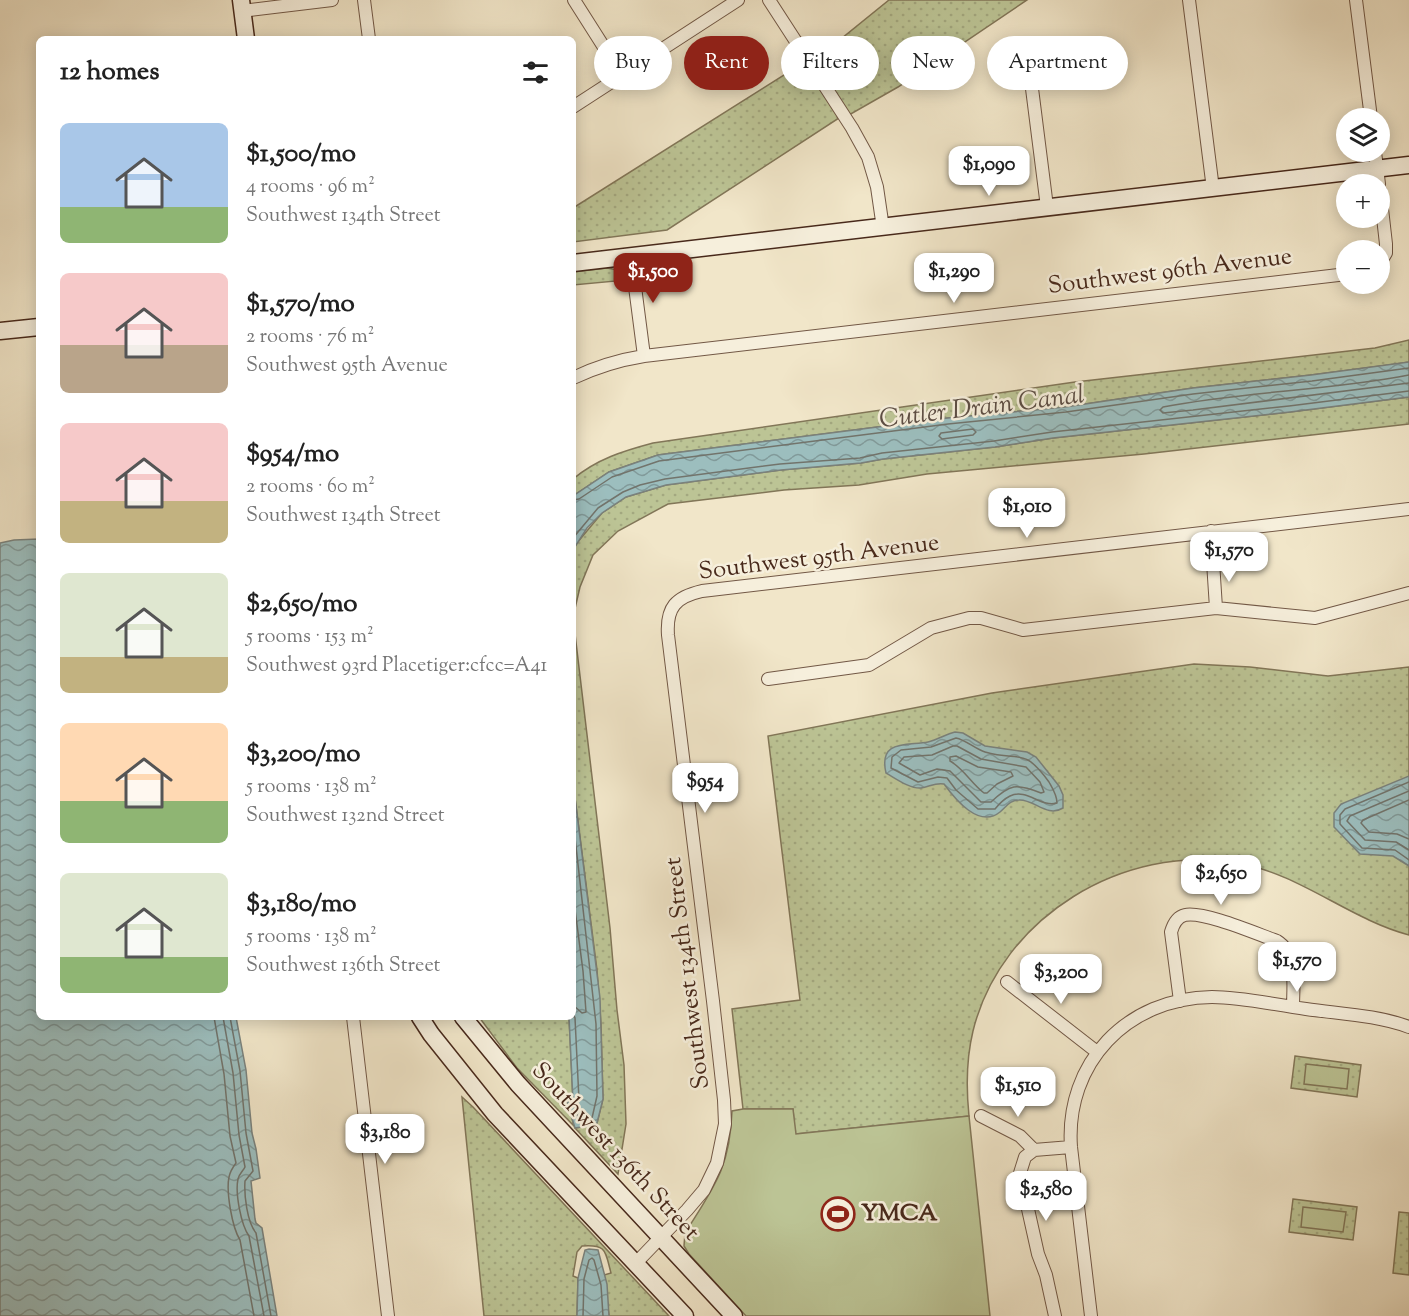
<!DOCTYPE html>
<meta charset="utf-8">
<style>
:root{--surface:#fff;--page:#f2f2f2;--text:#222;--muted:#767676;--accent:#8f2418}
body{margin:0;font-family:"Sorts Mill Goudy",serif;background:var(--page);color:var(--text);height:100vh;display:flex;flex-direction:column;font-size:22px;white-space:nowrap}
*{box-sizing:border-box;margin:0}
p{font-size:20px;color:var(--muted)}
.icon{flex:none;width:33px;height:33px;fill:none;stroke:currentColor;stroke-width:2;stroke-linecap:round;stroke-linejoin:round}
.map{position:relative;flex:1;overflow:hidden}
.sheet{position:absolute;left:36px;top:36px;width:540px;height:984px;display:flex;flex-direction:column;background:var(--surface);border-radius:9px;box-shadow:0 3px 15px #0003}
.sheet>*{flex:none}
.hud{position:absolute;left:594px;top:36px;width:570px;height:54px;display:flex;gap:12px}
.controls{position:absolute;left:1336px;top:108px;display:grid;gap:12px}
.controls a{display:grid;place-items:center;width:54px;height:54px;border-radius:50%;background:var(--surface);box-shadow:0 3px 15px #0003;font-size:30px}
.price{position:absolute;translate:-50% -51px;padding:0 14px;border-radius:12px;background:#fff;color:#222;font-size:20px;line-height:39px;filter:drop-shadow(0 2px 3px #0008)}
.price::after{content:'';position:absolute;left:50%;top:36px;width:18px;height:14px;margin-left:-9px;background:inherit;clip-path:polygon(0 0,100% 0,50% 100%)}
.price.current{background:var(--accent);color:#fff}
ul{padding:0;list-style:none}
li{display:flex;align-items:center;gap:18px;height:150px;padding:0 24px}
li span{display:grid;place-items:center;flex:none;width:168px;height:120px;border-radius:9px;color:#555}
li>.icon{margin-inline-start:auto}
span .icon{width:72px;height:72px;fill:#fffc;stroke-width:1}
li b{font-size:26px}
h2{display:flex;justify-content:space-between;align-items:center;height:72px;padding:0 24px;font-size:26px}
.pill{padding:0 21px;border-radius:27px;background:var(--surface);box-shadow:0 3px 15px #0003;font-size:21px;line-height:54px}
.pill.current{background:var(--accent);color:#fff}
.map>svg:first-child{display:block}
.grass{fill:url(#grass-dots);stroke:#827658;stroke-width:1.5}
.pitch{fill:#bcc495;stroke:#827658;stroke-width:1.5}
.water{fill:url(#water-waves);stroke:#7a827d;stroke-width:1.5}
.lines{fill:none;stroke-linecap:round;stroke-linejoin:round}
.shore{stroke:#72746c;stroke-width:1.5}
.street-casing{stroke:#725846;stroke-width:14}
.secondary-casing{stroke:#48291b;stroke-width:19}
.street{stroke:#f6efdc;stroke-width:12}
.secondary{stroke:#f6efdc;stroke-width:16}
.labels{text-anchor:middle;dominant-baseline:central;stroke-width:5;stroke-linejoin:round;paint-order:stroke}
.street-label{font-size:24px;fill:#48291b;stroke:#f6efdc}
.poi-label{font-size:24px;font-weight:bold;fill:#48291b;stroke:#f6efdc;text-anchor:start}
.water-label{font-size:26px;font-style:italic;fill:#5d4e44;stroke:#f6efdc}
</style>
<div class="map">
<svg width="1409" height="1316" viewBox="0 0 1409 1316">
<defs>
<pattern id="grass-dots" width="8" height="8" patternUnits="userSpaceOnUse" patternTransform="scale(1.5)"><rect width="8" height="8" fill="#bcc495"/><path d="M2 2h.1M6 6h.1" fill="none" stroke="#a3a880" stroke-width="1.8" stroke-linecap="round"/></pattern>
<pattern id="water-waves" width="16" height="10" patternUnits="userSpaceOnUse" patternTransform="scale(1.5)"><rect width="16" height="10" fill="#9cbebe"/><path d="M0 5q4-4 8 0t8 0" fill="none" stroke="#819a9a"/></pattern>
</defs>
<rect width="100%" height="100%" fill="#f1e6c9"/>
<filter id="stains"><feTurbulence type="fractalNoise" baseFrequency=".00333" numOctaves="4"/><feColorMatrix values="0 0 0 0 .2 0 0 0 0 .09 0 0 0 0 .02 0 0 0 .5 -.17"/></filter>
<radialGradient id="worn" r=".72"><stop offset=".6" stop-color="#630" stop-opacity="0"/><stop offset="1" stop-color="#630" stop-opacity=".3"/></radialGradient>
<path class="grass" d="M 889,0 L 1027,0 L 898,87 L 849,115 L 815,60 Z
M 803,63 L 839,118 L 667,230 L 573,242 L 573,208 Z
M 607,268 L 618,270 L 627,280 L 573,285 L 573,272 Z
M 1409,340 L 1409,362 L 1396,364 L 1311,375 L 1193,388 L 1065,407 L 948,418 L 658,455 L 609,472 L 573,496 L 573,479 C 597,459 623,451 653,443 L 1075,382 L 1375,348 Z
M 1409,397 L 1409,424 L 1144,454 L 927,474 L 859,485 L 784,490 L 668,504 L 618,531 L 593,555 L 580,587 L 573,617 L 573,550 L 576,544 L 602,513 L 626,497 L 666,485 L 781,470 L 861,463 L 883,459 L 995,447 L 1053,438 L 1290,412 Z
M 573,617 L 610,928 L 617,1010 L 624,1065 L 626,1124 L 618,1174 L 575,1128 L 595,1125 L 597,1123 L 603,1099 L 601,1024 L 597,970 L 574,790 Z
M 1194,664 L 1250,667 L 1328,676 L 1409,667 L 1409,935 C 1349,919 1299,873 1237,863 C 1124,843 1001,917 973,1031 C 966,1060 966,1087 969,1116 L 795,1134 L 793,1109 L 743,1109 L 732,1009 L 800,1000 L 768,736 L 992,693 Z
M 479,1017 L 569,1017 L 573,1101 L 568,1103 L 574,1126 L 517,1068 Z
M 1295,1056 L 1361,1065 L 1357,1097 L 1291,1088 Z
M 462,1097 L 473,1107 L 669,1316 L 609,1316 L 604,1275 L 611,1273 C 605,1251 607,1244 582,1246 L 577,1252 L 573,1276 L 578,1278 L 577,1316 L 484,1316 Z
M 1293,1199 L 1357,1207 L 1353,1240 L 1289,1232 Z
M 1399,1212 L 1409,1213 L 1409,1275 L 1393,1273 Z"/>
<path class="pitch" d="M 1306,1064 L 1349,1069 L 1347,1089 L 1304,1084 Z
M 743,1109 L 793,1109 L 796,1134 L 969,1116 L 990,1316 L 746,1316 L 689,1254 L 684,1246 L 685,1233 C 714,1187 730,1168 732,1111 Z
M 1303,1207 L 1346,1212 L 1343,1232 L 1301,1227 Z"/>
<path class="water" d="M 1409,362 L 1409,397 L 1290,412 L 1053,438 L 995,447 L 883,459 L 861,463 L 781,470 L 666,485 L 626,497 L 602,513 L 587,528 L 573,550 L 573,496 L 609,472 L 658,455 L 948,418 L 1065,407 L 1193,388 L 1311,375 Z
M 39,539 L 39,1017 L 236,1017 L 246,1070 L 252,1133 L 256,1149 L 260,1178 L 251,1181 L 255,1219 L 256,1223 L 262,1228 L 277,1316 L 0,1316 L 0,543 L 14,540 Z
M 955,732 L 963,733 L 985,746 L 1027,752 L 1036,757 L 1059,786 L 1063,795 L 1063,808 C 1047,818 1034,799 1019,800 C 1010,800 1006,807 1000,812 C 979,829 955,799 944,784 C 936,782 929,787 921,788 C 910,789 895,778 886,773 C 878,739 908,746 928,742 C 937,740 946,734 955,732 Z
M 573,769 L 574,790 L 600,998 L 603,1099 L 597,1123 L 595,1125 L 575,1128 L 567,1102 L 573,1101 L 569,1017 L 573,1017 Z
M 1409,776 L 1409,866 L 1393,856 L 1360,854 L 1334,827 L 1334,813 L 1341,804 Z
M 589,1249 L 598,1250 L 607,1284 L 609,1316 L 577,1316 L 578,1278 L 585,1250 Z"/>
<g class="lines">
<path class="shore" d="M 1409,375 C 1328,391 1244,391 1163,407 L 1160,410 L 1163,413 L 1193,410 L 1409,383
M 973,429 L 976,432 L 973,435 L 942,439 L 939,436 L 941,433 Z
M 573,500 L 579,499 L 612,477 L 659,461 L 948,424 L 1066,412 L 1193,394 L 1312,381 L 1409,368
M 573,538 L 598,508 L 623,492 L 640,485 L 665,479 L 780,464 L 860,458 L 882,453 L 994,441 L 1052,432 L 1289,406 L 1409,391
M 956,738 C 966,740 975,749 985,752 C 1020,762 1023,746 1049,782 C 1053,789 1057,795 1057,803 C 1041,808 1027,788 1010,796 C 1004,799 999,804 995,809 L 978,809 L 956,790 L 947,778 L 938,777 L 918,782 L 891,768 L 892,757 L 901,750 L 931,747 Z
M 953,746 L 957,746 L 981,759 L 1026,767 L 1040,782 L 1044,792 L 1041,793 C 1016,783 1010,784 991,802 L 981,802 L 950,771 L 937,769 L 920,775 L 899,763 L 904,757 L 932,755 Z
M 956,756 L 978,767 L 1011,772 L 1013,776 L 997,784 L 987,793 L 984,793 C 971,783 964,769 950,761 L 950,757 Z
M 1409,782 L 1345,809 L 1340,815 L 1340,824 L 1362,848 L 1395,850 L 1409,860
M 1409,791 L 1350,816 L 1347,821 L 1365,840 L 1396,842 L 1409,850
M 1409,800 L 1363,820 L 1361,823 L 1369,832 L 1397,834 L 1409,839
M 573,820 L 596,1024 L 597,1096 L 592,1118 L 590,1120 L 579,1120 L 575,1108 L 579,1100 L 575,1018 L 573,1013
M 573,894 L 583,971 L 586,1012 L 582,1013 L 573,1005
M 214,1017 L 224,1074 L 230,1136 L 236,1163 C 233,1167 230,1172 229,1177 C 226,1192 232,1227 240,1240 L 254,1316
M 223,1017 L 233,1073 L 239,1135 L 245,1167 C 243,1171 239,1174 238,1179 C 235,1193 241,1225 249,1236 L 264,1316
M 230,1017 L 240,1071 L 246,1133 L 253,1171 L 245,1181 C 244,1195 247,1222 256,1233 L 271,1316
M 583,1316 L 584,1279 L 589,1260 L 592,1258 L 594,1260 L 601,1285 L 603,1316"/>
<g class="street-casing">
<path id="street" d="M 364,0 L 369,39
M 574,0 L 621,74
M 769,0 L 852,128 L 868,157 L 877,187 L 883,228
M 1189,0 L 1213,189
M 1356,0 L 1371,118
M 242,11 L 332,0
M 1028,57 L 1047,207
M 573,107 L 738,0
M 1375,152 L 1379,184
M 1380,191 L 1386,244 L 1386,253 L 1380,263
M 631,256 L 644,356
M 573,378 C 596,367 619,360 644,356 L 1347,274
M 1211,531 L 1216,608
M 768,679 L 869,665 L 931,628 L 969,618 L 981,618 L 1023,630 L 1216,608 L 1315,618 L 1409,593
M 1007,982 L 1097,1052
M 1180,1001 L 1171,932 C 1173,925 1176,917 1185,915 C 1204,911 1257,934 1277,941 C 1298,954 1293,986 1293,1007
M 353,1017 L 388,1316
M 981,1116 L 1020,1136 L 1034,1150
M 635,1264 L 687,1210 L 704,1190 L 717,1163 L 725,1124 L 724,1100 L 713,1001 L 668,635 C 666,607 676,597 702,591 L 1409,509
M 1055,1316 L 1046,1275 L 1038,1254 L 1020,1173 L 1025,1157 L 1034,1150 L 1071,1147
M 1091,1316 L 1071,1147 C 1065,1063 1127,998 1212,997 C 1243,997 1275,1005 1306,1009 C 1341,1014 1376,1015 1409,1027"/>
</g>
<g class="secondary-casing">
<path id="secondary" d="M 241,0 L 246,39
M 573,263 L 1409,165
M 0,331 L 39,327
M 420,1017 L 431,1034 L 495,1114 L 685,1316
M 463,1017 L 518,1084 L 734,1316"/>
</g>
<use href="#street" class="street"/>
<use href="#secondary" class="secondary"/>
</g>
<defs>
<g id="stadium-ring" transform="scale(1.725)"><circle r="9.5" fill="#f6efdc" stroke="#8f2418" stroke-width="1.5"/><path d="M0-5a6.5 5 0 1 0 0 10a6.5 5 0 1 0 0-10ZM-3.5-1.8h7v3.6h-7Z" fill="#8f2418"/></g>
</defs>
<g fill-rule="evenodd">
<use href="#stadium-ring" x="838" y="1214"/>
</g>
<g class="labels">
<g class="street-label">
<text transform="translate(1170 272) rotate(-7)">Southwest 96th Avenue</text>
<text transform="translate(819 558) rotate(-7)">Southwest 95th Avenue</text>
<text transform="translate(688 973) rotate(-97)">Southwest 134th Street</text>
<text transform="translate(615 1152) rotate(47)">Southwest 136th Street</text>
</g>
<g class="poi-label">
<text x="861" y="1214">YMCA</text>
</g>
<g class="water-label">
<text transform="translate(982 408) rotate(-7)">Cutler Drain Canal</text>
</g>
</g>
<rect width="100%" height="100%" filter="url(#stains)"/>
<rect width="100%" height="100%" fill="url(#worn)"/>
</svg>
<div class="controls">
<a><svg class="icon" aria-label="layers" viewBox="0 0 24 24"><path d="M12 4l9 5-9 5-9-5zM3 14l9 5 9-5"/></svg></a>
<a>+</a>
<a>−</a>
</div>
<b class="price" style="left:989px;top:197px">$1,090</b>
<b class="price current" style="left:653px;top:304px">$1,500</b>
<b class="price" style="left:954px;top:304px">$1,290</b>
<b class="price" style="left:1027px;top:539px">$1,010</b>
<b class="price" style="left:1229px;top:583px">$1,570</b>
<b class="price" style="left:705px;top:814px">$954</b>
<b class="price" style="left:1221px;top:906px">$2,650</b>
<b class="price" style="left:1297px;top:993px">$1,570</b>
<b class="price" style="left:1061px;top:1005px">$3,200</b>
<b class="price" style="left:1018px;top:1118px">$1,510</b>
<b class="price" style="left:385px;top:1165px">$3,180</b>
<b class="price" style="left:1046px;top:1222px">$2,580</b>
<div class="hud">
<a class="pill">Buy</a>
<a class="pill current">Rent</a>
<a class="pill">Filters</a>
<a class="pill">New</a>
<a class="pill">Apartment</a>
</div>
<section class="sheet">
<h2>12 homes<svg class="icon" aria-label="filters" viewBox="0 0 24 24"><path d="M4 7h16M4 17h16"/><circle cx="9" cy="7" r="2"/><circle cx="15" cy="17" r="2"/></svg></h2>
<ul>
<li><span style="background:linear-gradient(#a9c7e8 70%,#8fb573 0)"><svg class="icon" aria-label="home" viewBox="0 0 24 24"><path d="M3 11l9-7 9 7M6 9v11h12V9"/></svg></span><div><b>$1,500/mo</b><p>4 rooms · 96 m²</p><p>Southwest 134th Street</p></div></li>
<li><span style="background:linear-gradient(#f6c9c9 60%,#b9a48a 0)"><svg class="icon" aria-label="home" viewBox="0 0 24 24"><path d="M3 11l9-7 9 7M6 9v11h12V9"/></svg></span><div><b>$1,570/mo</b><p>2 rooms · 76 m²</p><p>Southwest 95th Avenue</p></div></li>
<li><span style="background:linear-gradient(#f6c9c9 65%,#c2b280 0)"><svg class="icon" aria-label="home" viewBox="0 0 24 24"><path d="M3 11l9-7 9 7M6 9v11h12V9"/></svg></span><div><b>$954/mo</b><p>2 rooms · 60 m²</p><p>Southwest 134th Street</p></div></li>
<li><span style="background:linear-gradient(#dfe7d0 70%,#c2b280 0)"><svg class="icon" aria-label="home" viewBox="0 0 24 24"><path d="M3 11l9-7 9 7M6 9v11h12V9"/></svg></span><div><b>$2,650/mo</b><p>5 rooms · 153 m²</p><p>Southwest 93rd Placetiger:cfcc=A41</p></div></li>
<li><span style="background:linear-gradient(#ffd9b3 65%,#8fb573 0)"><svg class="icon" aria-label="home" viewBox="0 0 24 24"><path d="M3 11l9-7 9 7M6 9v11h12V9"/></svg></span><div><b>$3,200/mo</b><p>5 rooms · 138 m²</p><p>Southwest 132nd Street</p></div></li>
<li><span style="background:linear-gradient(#dfe7d0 70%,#8fb573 0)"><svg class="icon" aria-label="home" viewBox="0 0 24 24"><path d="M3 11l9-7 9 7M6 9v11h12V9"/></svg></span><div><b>$3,180/mo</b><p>5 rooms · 138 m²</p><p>Southwest 136th Street</p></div></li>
</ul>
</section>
</div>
